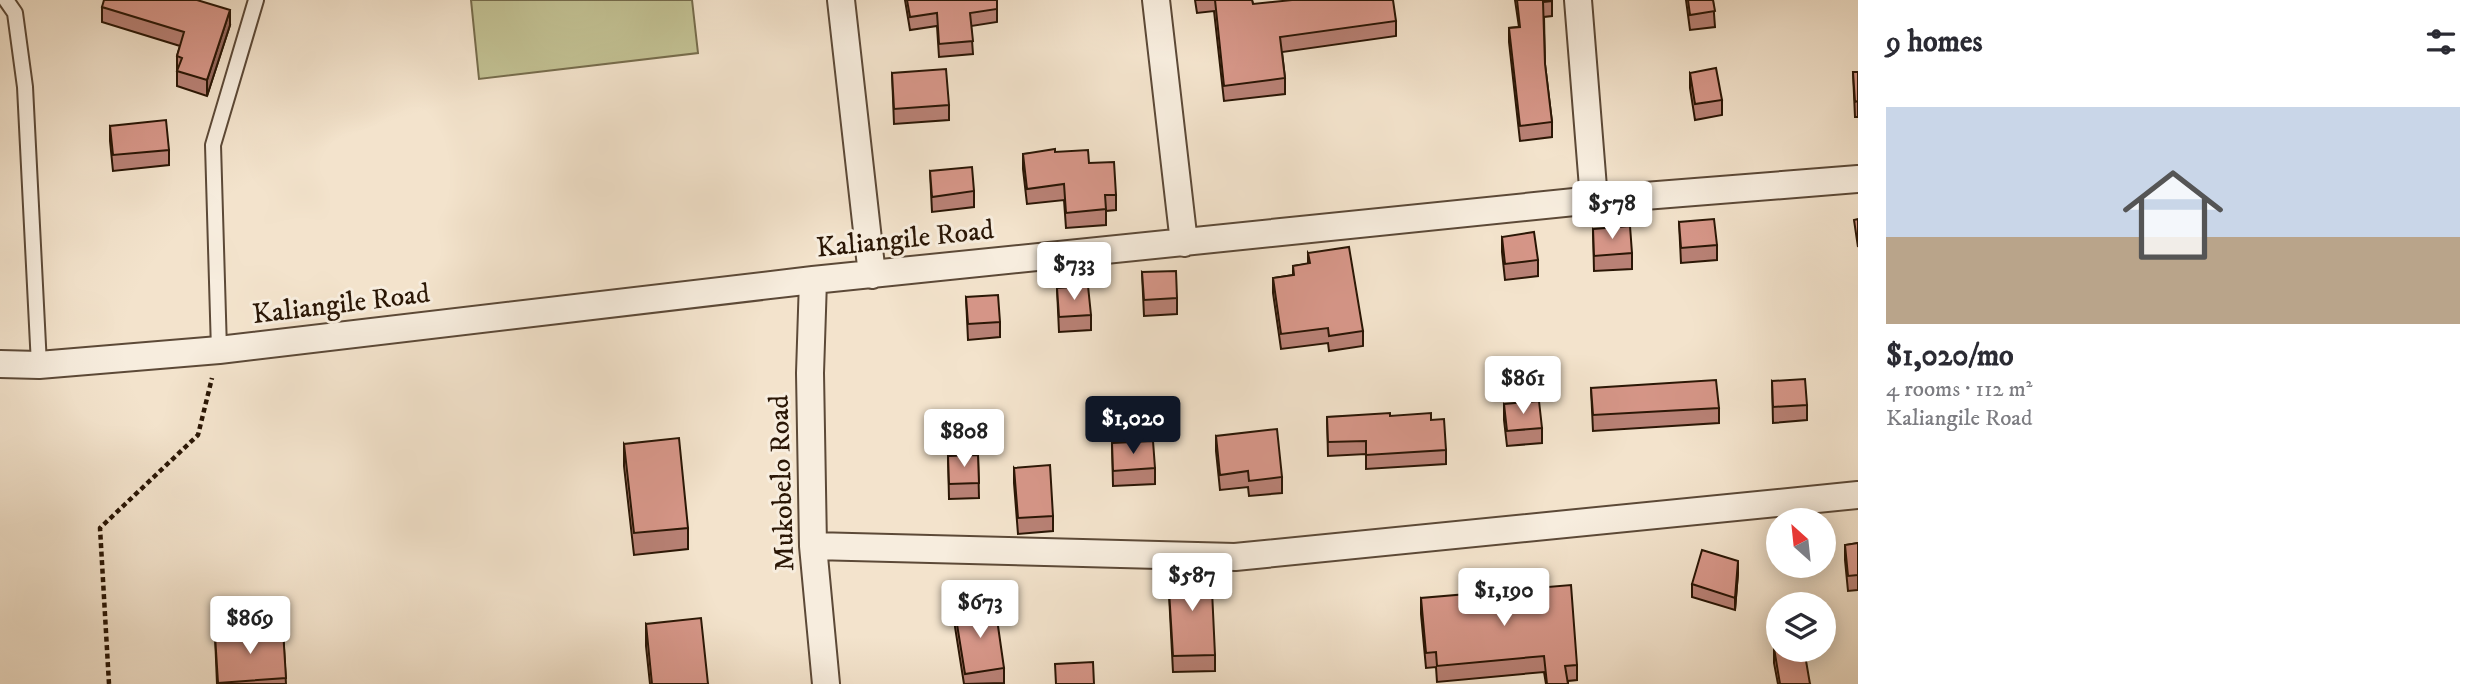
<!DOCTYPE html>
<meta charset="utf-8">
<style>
:root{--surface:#fff;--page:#f7f7f7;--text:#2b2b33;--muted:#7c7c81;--line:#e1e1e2;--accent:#111827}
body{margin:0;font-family:"IM FELL DW Pica",serif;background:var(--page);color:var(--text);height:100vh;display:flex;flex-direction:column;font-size:26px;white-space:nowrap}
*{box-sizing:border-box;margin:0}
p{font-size:23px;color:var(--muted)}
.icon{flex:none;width:38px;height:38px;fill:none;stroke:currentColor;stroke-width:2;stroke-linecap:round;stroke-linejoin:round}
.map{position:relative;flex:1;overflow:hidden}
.details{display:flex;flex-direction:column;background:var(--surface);width:630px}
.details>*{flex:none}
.needle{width:46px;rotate:333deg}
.fabs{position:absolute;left:1766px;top:508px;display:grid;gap:14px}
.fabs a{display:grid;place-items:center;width:70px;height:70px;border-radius:50%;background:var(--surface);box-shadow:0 4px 18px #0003;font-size:35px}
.price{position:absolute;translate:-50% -60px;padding:0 16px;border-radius:7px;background:#fff;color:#222;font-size:23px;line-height:46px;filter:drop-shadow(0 2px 4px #0008)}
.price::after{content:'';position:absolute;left:50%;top:42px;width:21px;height:16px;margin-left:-10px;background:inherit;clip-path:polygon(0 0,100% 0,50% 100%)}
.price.active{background:var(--accent);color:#fff}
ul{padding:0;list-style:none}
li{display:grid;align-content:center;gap:14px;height:371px;padding:0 28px}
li+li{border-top:2px solid var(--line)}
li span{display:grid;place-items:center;height:217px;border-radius:0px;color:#555}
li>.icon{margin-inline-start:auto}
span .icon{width:126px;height:126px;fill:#fffc;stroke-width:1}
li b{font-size:30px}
h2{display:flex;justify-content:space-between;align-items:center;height:84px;padding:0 28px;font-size:30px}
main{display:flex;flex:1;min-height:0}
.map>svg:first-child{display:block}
.green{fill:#c2c193;stroke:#766c4c;stroke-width:2}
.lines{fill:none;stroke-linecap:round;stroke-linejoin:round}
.lane-casing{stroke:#5c4937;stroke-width:18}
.street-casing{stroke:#5c4937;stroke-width:30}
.path{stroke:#2a1605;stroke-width:4.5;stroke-dasharray:5 3.5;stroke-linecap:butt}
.lane{stroke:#f7edde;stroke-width:14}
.street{stroke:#f7edde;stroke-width:26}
.wall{fill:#b88175;stroke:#2a1605;stroke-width:2}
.shaded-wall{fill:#96695f;stroke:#2a1605;stroke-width:2}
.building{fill:#d69688;stroke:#2a1605;stroke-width:2}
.labels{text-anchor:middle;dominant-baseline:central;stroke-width:6;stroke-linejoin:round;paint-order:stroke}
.street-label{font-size:28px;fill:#2a1605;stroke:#f7edde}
</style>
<main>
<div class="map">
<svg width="1858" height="684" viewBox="0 0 1858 684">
<rect width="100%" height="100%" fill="#f3e3cc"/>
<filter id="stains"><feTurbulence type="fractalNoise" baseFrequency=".00286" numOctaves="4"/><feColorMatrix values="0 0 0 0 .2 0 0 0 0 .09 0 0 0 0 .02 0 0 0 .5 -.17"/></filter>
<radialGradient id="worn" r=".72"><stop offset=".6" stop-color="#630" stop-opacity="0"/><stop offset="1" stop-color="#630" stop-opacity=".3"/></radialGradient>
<path class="green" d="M 471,0 L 692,0 L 698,53 L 479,79 Z"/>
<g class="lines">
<g class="lane-casing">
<path id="lane" d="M 6,0 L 15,13 L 25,87 L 39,365
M 219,350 L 213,145 L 256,0"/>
</g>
<g class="street-casing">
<path id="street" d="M 841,0 L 872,275
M 1156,0 L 1184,243
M 1578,0 L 1594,200
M 813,280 L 810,373 L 813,546 L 826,684
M 0,364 L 39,365 L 219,350 L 813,280 L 1594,200 L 1858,179
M 813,546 L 1235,557 L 1858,495"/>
</g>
<path class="path" d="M 109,684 L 100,528 L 198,435 L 212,378"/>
<use href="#lane" class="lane"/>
<use href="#street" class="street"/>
</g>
<path class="wall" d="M 905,0 L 997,0 L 997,22 L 971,26 L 973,54 L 939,57 L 937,26 L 910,30 Z
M 1195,0 L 1252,0 L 1253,4 L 1396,21 L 1396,36 L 1282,52 L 1285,78 L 1285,94 L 1224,101 L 1214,11 L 1197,13 Z
M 1515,0 L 1552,0 L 1552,16 L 1544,17 L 1545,64 L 1552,122 L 1552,137 L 1520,141 L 1509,42 L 1509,28 L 1519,27 Z
M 1686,0 L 1713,0 L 1715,27 L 1690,30 Z
M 102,7 L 230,25 L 207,96 L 177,86 L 177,56 L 180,46 L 102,22 Z
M 1853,72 L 1858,72 L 1858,117 L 1855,117 Z
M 892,73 L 949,105 L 949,120 L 894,124 Z
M 1690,73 L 1722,100 L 1722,115 L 1695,120 L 1690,88 Z
M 110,126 L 169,150 L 169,165 L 113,171 L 110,141 Z
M 1055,152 L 1089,163 L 1116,195 L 1116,210 L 1106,211 L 1106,225 L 1066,228 L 1064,200 L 1027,204 L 1023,169 L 1023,154 Z
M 930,171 L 974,191 L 974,207 L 932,212 Z
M 1679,222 L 1717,245 L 1717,260 L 1681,263 Z
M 1593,229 L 1632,253 L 1632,269 L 1594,271 Z
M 1502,237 L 1538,260 L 1538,276 L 1505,280 L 1502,252 Z
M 1308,253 L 1363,331 L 1363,346 L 1329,351 L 1328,343 L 1281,349 L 1273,293 L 1273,278 L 1293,275 L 1293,266 L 1308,264 Z
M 1142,272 L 1177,298 L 1177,314 L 1144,316 Z
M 1057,288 L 1091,315 L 1091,330 L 1059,332 Z
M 966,297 L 1000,322 L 1000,337 L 968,340 Z
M 1772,381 L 1807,405 L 1807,420 L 1773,423 Z
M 1591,388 L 1719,408 L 1719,423 L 1593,431 Z
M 1504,404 L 1542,428 L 1542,443 L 1507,446 L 1504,420 Z
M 1390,416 L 1431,420 L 1446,450 L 1446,464 L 1366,469 L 1366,454 L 1328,456 L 1327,417 Z
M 1216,436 L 1282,477 L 1282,493 L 1249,496 L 1248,487 L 1220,490 L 1216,451 Z
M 1112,443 L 1155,468 L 1155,484 L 1113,486 Z
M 624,444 L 688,528 L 688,549 L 634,555 L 624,466 Z
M 978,455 L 979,498 L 949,499 L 948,456 Z
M 1014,468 L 1053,516 L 1053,531 L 1018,534 L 1014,483 Z
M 1858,543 L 1858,590 L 1848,591 L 1845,560 L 1845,545 Z
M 1738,573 L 1735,610 L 1692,597 L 1692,584 Z
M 1168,574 L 1215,655 L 1215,671 L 1173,672 Z
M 1421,598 L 1577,665 L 1577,680 L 1568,681 L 1568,684 L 1546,684 L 1544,672 L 1437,682 L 1436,667 L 1426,668 L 1421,614 Z
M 955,612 L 1004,668 L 1004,683 L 964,684 L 955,627 Z
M 646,624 L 708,684 L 650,684 L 646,646 Z
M 283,630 L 286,684 L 217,684 L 215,635 Z
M 1774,648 L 1810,684 L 1778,684 L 1774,663 Z"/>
<path class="shaded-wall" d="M 230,10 L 230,25 L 207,96 L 207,80 Z
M 1738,561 L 1738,573 L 1735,610 L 1735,598 Z"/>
<path class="building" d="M 104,0 L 197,0 L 230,10 L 207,80 L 177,71 L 182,58 L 177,56 L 184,32 L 102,7 Z
M 907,0 L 997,0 L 997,9 L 970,13 L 973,41 L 939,44 L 937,13 L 910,17 Z
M 1215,0 L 1252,0 L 1253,4 L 1292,0 L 1393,0 L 1396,21 L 1280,37 L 1285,78 L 1224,86 Z
M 1517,0 L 1552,0 L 1552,1 L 1543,2 L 1545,64 L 1552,122 L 1520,126 L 1509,28 L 1520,27 Z
M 1688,0 L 1713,0 L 1715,11 L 1690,15 Z
M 1716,68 L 1722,100 L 1695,104 L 1690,73 Z
M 946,69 L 949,105 L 894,109 L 892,73 Z
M 1853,72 L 1858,72 L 1858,101 L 1855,102 Z
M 166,120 L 169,150 L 113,155 L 110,126 Z
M 1055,149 L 1055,152 L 1088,150 L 1089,163 L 1114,162 L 1116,195 L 1105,195 L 1106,209 L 1066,213 L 1064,184 L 1027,189 L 1023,154 Z
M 972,167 L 974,191 L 932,197 L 930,171 Z
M 1714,219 L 1717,245 L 1681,248 L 1679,222 Z
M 1858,219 L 1858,247 L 1854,220 Z
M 1630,226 L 1632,253 L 1594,256 L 1593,229 Z
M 1534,232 L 1538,260 L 1505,264 L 1502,237 Z
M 1349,247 L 1363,331 L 1329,336 L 1328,328 L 1281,334 L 1273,278 L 1294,275 L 1293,266 L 1310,263 L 1308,253 Z
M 1176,271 L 1177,298 L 1144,300 L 1142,272 Z
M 1088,286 L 1091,315 L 1059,317 L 1057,288 Z
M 998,295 L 1000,322 L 968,324 L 966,297 Z
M 1805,379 L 1807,405 L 1773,407 L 1772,381 Z
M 1716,380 L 1719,408 L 1593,415 L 1591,388 Z
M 1539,401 L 1542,428 L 1507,431 L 1504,404 Z
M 1390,413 L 1390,416 L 1431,413 L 1431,420 L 1444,419 L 1446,450 L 1366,455 L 1366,441 L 1328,442 L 1327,417 Z
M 1277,429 L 1282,477 L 1249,481 L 1248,471 L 1220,475 L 1216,436 Z
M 679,438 L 688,528 L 634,533 L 624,444 Z
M 1153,441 L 1155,468 L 1113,471 L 1112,443 Z
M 978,455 L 979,483 L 949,484 L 948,456 Z
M 1050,465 L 1053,516 L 1018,518 L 1014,468 Z
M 1858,543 L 1858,575 L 1848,576 L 1845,545 Z
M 1702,550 L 1738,561 L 1735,598 L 1692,584 Z
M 1211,569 L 1215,655 L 1173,656 L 1168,574 Z
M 1571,585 L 1577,665 L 1565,666 L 1568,684 L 1547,684 L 1544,656 L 1437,666 L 1436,652 L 1426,653 L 1421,598 Z
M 995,605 L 1004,668 L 965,674 L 955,612 Z
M 701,618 L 708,684 L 652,684 L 646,624 Z
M 283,630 L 286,678 L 218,683 L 215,635 Z
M 1778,647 L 1778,649 L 1804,649 L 1810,684 L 1780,684 L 1774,648 Z
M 1093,662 L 1094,684 L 1056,684 L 1055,664 Z"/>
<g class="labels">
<g class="street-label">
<text transform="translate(905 239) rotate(-6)">Kaliangile Road</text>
<text transform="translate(341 304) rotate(-7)">Kaliangile Road</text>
<text transform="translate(782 483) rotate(-92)">Mukobelo Road</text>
</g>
</g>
<rect width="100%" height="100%" filter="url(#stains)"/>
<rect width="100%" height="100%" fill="url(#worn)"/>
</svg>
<div class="fabs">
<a><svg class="needle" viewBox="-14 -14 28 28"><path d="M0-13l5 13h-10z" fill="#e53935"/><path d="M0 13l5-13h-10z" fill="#7c7c81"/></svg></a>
<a><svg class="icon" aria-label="layers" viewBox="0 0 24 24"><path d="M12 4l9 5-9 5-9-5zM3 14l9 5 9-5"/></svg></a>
</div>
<b class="price" style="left:1612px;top:241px">$578</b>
<b class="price" style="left:1074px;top:302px">$733</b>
<b class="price" style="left:1523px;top:416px">$861</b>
<b class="price active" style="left:1133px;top:456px">$1,020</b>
<b class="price" style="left:964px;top:469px">$808</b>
<b class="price" style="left:1192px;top:613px">$587</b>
<b class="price" style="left:1504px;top:628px">$1,190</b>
<b class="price" style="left:980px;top:640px">$673</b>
<b class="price" style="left:250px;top:656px">$869</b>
</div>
<section class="details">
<h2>9 homes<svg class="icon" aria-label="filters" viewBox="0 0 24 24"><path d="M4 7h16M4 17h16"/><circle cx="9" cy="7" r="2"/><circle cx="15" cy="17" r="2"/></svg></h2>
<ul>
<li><span style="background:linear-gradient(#c9d6e8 60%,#b9a48a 0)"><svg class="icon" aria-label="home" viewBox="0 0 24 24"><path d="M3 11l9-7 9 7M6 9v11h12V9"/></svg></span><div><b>$1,020/mo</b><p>4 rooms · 112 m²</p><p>Kaliangile Road</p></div></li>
</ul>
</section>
</main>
